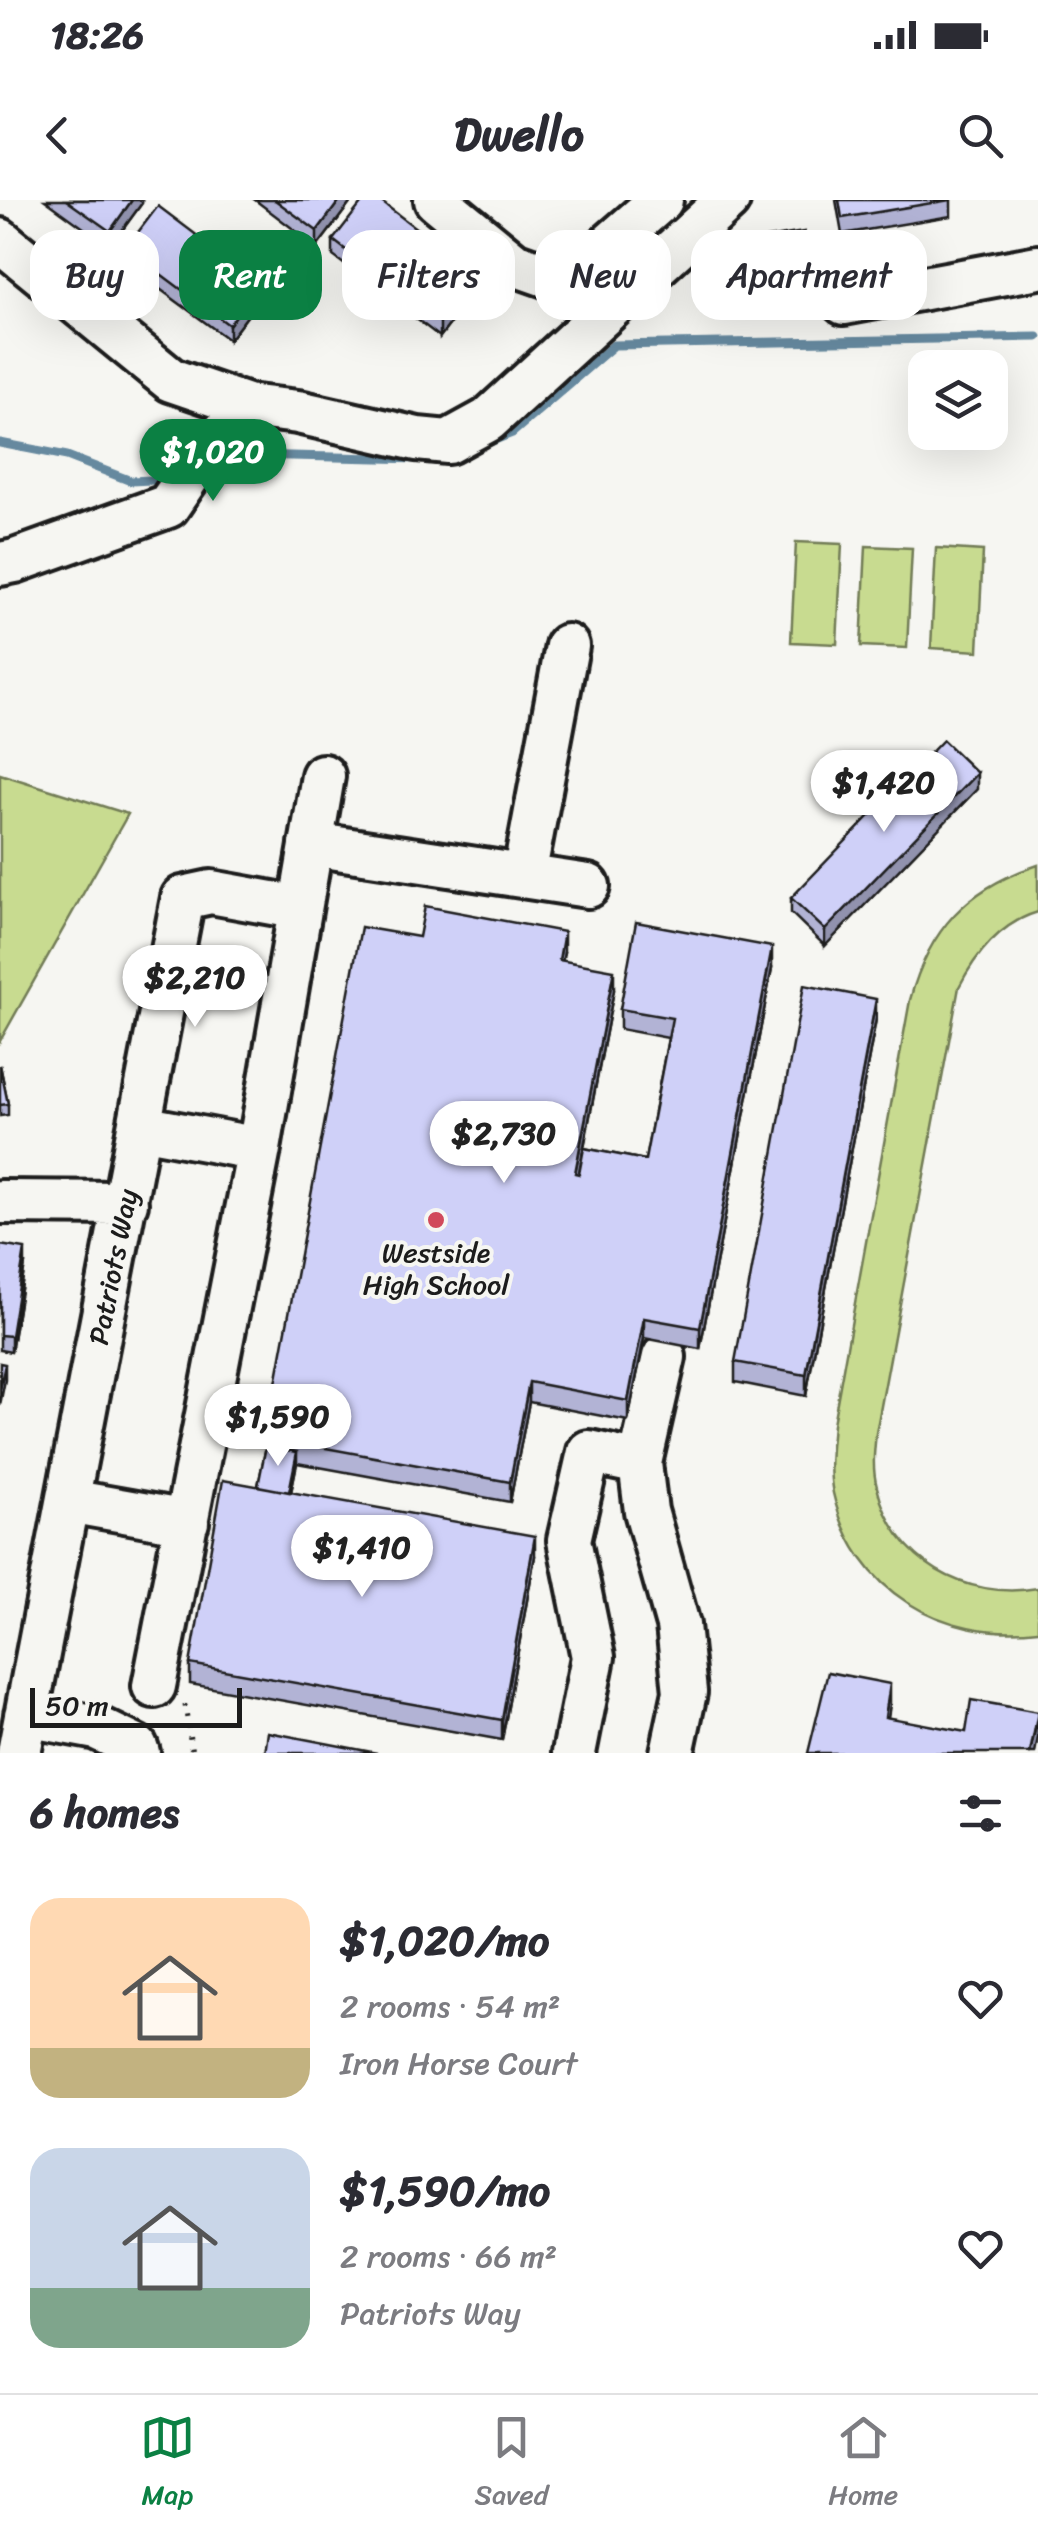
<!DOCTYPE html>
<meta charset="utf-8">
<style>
:root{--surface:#fff;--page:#f7f7f7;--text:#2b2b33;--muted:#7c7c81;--line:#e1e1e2;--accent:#0b8043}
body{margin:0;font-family:Sriracha,sans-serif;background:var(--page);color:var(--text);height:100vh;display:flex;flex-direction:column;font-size:38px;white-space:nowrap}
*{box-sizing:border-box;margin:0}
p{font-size:32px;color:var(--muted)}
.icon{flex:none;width:55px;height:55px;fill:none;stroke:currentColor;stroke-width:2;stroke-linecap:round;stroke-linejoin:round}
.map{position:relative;height:1553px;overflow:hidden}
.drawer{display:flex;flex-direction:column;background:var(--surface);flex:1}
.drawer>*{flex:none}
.guide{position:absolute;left:30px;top:30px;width:980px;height:90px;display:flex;gap:20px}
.fabs{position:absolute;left:908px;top:150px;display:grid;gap:20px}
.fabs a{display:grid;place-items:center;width:100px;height:100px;border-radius:20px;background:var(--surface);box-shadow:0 10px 40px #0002;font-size:50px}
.scale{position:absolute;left:30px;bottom:25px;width:212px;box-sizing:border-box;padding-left:10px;border:5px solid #1c1c1c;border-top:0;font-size:28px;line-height:35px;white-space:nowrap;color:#1c1c1c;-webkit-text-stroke:8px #f6f6f2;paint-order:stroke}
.price{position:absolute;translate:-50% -85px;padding:0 22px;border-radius:35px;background:#fff;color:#222;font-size:32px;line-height:65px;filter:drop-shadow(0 2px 5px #0008)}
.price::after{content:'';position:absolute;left:50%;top:60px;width:30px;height:22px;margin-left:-15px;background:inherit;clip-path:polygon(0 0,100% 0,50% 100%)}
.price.on{background:var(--accent);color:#fff}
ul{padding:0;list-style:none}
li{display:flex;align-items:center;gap:30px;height:250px;padding:0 30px}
li span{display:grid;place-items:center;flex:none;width:280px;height:200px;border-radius:30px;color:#555}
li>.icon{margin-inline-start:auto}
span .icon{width:120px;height:120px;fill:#fffc;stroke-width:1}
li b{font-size:42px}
h2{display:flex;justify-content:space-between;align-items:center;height:120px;padding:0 30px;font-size:42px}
.tag{padding:0 35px;border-radius:30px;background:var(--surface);box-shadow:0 10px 40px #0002;font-size:35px;line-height:90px}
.tag.on{background:var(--accent);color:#fff}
.status{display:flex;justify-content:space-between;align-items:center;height:70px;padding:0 50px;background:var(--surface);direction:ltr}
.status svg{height:28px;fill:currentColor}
header{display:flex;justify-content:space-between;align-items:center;height:130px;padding:0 30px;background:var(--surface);font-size:45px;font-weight:700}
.dock{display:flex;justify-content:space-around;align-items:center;height:140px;border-top:2px solid var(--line);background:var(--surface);font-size:28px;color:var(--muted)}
.dock a{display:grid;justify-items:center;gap:5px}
.dock .on{color:var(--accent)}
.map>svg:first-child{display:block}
.garden{fill:#c8db90;stroke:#727c56;stroke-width:2.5}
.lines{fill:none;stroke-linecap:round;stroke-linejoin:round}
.stream{stroke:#66899f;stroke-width:9}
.minor-casing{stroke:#1c1c1c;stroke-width:50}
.path{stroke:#1c1c1c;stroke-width:5;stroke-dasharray:2.5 8;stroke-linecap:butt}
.minor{stroke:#f6f6f2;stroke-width:42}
.wall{fill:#b2b3d5;stroke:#1c1c1c;stroke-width:2.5}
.shaded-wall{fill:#9192ae;stroke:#1c1c1c;stroke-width:2.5}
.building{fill:#cfd0f8;stroke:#1c1c1c;stroke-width:2.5}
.poi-dot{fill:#d1495b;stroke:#f6f6f2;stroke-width:4}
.labels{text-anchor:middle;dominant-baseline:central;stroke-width:8;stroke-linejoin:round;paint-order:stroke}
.poi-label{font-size:28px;fill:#1c1c1c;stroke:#f6f6f2}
.street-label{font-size:28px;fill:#1c1c1c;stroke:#f6f6f2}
</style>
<div class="status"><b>18:26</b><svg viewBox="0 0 49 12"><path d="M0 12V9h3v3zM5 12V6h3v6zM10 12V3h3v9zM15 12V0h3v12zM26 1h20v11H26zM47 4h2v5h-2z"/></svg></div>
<header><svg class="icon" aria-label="back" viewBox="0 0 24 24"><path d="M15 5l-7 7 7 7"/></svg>Dwello<svg class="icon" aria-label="search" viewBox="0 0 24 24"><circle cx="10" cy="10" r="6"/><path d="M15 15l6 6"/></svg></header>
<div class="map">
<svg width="1038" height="1553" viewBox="0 0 1038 1553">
<rect width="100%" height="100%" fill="#f6f6f2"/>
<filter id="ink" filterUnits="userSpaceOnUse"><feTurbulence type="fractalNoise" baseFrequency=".01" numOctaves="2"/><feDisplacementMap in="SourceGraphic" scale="20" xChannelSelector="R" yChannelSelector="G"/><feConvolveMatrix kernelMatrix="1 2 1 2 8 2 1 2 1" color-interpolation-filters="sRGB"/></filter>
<g filter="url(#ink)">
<path class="garden" d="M 796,342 L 842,344 L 837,444 L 791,442 Z
M 866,346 L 912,348 L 907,448 L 861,446 Z
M 936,348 L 983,351 L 978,451 L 931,448 Z
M 0,574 L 128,614 L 0,841 Z
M 1038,665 L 1038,712 C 1000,723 976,754 959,787 L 876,1233 C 874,1251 872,1269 877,1287 C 894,1361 966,1401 1038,1388 L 1038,1430 C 942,1441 855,1392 833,1293 C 828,1270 831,1247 833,1224 L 910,800 C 929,729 967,688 1038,665 Z"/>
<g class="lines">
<path class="stream" d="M 0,243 L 67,256 L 131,281 L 171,279
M 487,243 L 512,233 L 614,145 L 1038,137
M 207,277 L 248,255 L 420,259"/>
<g class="minor-casing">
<path id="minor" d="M 436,0 L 514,64 L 554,78 L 589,63 L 661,0
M 0,40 L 171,180 L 247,206 L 298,212 L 417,239 L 448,242 L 488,220 L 728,0
M 844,103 L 1038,67
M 0,364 L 15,361 L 168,306 L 198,262 L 247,206
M 311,644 L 588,686
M 524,676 L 567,446
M 140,927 L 259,949 L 154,1486
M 259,949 L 323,576
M 0,1002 L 126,1003
M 664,1157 L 640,1263 L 646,1311 L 678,1425 L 685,1492 L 672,1553
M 68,1301 L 187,1322
M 26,1515 L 97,1528 L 136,1547 L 138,1553
M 19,1553 L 183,698 L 211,692 L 300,708
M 574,1553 L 593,1457 L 569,1340 L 589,1252 L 640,1263"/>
</g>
<path class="path" d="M 185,1505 L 192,1553"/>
<use href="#minor" class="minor"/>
</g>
<path class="wall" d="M 45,0 L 142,0 L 142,3 L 110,47 Z
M 255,0 L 351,0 L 351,2 L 317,47 Z
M 836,0 L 951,0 L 951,16 L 842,34 Z
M 333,40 L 476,90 L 440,137 L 333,56 Z
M 754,40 L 810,66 L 810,77 L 759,85 Z
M 126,48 L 260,99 L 229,140 L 126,64 Z
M 977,589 L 825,746 L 791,713 L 791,698 Z
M 419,737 L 564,752 L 562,760 L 614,790 L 584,948 L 645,960 L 668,838 L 620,829 L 620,809 L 772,768 L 700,1149 L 644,1138 L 628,1221 L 529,1202 L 510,1302 L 297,1263 L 291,1292 L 535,1356 L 502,1540 L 190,1484 L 190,1464 L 258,1286 L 266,1246 L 266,1237 Z
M 876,819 L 806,1196 L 735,1182 L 735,1162 Z
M 0,865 L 8,904 L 8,915 L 0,916 Z
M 0,1045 L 25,1064 L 11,1152 L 0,1150 Z"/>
<path class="shaded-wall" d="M 132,0 L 142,0 L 142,3 L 110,47 L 110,31 Z
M 340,0 L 351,0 L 351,2 L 317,47 L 317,31 Z
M 476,74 L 476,90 L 440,137 L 440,122 Z
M 260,83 L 260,99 L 229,140 L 229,125 Z
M 977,573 L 977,589 L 825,746 L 825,730 Z
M 564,732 L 564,752 L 559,780 L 559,760 Z
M 772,747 L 772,768 L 700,1149 L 700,1128 Z
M 614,770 L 614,790 L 575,993 L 575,973 Z
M 876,799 L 876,819 L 806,1196 L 806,1175 Z
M 25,1049 L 25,1064 L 11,1152 L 11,1136 Z
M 644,1118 L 644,1138 L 628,1221 L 628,1201 Z
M 5,1164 L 5,1180 L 0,1205 L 0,1189 Z
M 529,1182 L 529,1202 L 510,1302 L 510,1282 Z
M 297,1252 L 297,1263 L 287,1312 L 287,1301 Z
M 535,1336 L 535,1356 L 502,1540 L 502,1520 Z
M 890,1484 L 890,1505 L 885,1537 L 885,1517 Z
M 1038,1517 L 1038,1537 L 1035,1553 L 1030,1553 Z"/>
<path class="building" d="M 66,0 L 132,0 L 110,31 Z
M 275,0 L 340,0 L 317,31 Z
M 364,0 L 379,0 L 476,74 L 440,122 L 333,40 Z
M 839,0 L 950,0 L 842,18 Z
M 158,6 L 260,83 L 229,125 L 126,48 Z
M 804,32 L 810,66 L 759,74 L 754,40 Z
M 943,540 L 977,573 L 825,730 L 791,698 Z
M 425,706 L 564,732 L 559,760 L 614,770 L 575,973 L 579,974 L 584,948 L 645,960 L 672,818 L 620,809 L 636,722 L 772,747 L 700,1128 L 644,1118 L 628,1201 L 529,1182 L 510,1282 L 266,1237 L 361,727 L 419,737 Z
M 804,785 L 876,799 L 806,1175 L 735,1162 Z
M 0,865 L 8,904 L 0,905 Z
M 0,1045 L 25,1049 L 11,1136 L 0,1135 Z
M 0,1163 L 5,1164 L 0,1189 Z
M 266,1246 L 297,1252 L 289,1292 L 258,1286 Z
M 223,1280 L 535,1336 L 502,1520 L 190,1464 Z
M 828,1472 L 890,1484 L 885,1517 L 966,1532 L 971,1500 L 1038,1512 L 1030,1553 L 808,1553 Z
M 268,1532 L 377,1553 L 265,1553 Z"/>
</g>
<circle class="poi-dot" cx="436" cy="1020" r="10"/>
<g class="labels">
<g class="poi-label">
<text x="436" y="1052">Westside<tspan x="436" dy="32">High School</tspan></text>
</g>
<g class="street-label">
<text transform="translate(113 1067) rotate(-79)">Patriots Way</text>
</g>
</g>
</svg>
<div class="fabs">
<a><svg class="icon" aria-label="layers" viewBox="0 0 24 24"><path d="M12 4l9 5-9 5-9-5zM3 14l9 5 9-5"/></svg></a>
</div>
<div class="scale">50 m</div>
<b class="price on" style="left:213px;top:304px">$1,020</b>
<b class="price" style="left:884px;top:635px">$1,420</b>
<b class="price" style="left:195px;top:830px">$2,210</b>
<b class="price" style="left:504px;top:986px">$2,730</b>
<b class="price" style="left:278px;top:1269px">$1,590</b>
<b class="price" style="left:362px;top:1400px">$1,410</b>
<div class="guide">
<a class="tag">Buy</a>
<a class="tag on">Rent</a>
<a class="tag">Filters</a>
<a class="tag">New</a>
<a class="tag">Apartment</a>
</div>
</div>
<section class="drawer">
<h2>6 homes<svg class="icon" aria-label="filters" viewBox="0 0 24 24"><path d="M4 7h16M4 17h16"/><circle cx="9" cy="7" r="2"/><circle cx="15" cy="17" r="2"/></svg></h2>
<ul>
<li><span style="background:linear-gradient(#ffd9b3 75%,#c2b280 0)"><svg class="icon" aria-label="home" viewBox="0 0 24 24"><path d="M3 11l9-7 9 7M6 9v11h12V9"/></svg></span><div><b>$1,020/mo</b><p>2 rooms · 54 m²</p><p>Iron Horse Court</p></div><svg class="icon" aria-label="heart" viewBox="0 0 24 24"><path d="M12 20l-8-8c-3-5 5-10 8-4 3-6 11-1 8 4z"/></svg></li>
<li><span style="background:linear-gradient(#c9d6e8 70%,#7fa58c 0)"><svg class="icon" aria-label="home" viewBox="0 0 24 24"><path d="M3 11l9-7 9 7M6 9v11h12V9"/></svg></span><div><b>$1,590/mo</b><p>2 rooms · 66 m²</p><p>Patriots Way</p></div><svg class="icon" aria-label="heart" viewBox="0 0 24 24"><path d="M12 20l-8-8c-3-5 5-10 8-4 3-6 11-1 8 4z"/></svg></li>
</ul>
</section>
<nav class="dock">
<a class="on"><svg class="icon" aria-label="map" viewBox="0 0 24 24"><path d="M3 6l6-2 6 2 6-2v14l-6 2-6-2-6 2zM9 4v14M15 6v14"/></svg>Map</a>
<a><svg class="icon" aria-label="saved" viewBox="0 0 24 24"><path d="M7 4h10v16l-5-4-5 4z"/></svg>Saved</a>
<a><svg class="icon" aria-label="home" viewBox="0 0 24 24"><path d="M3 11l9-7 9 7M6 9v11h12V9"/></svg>Home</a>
</nav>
